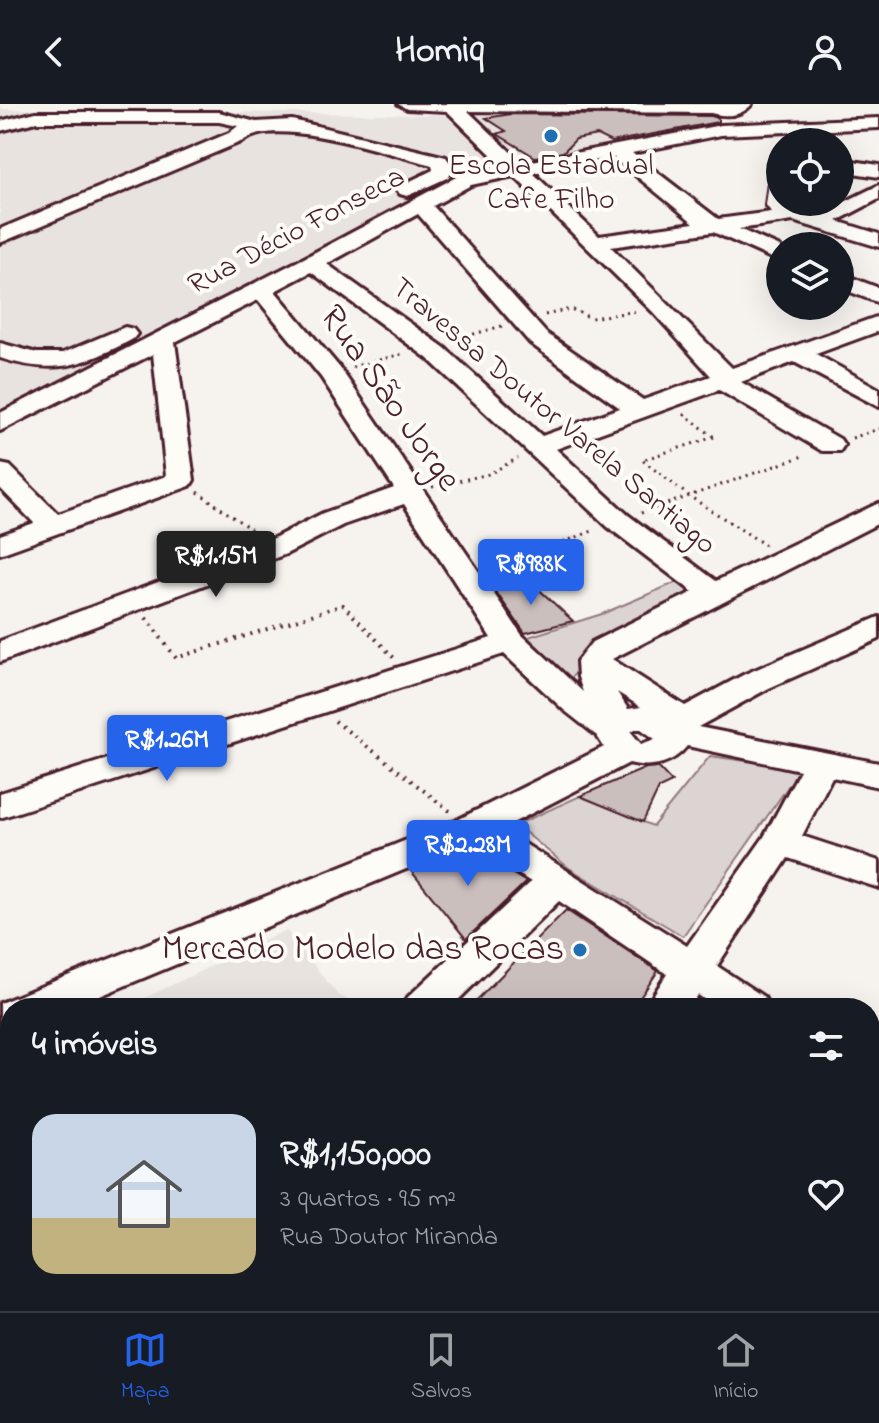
<!DOCTYPE html>
<html lang="pt">
<meta charset="utf-8">
<style>
:root{--surface:#171b24;--page:#20242c;--text:#f1f3f6;--muted:#9ea1a6;--line:#363941;--accent:#2563eb}
body{margin:0;font-family:"Indie Flower",sans-serif;background:var(--page);color:var(--text);height:100vh;display:flex;flex-direction:column;font-size:30px;white-space:nowrap}
*{box-sizing:border-box;margin:0}
p{font-size:26px;color:var(--muted)}
.icon{flex:none;width:44px;height:44px;fill:none;stroke:currentColor;stroke-width:2;stroke-linecap:round;stroke-linejoin:round}
.map{position:relative;flex:1;overflow:hidden}
.panel{position:absolute;left:0px;top:894px;width:880px;height:314px;display:flex;flex-direction:column;background:var(--surface);border-radius:32px 32px 0 0;box-shadow:0 8px 32px #0002}
.panel>*{flex:none}
.controls{position:absolute;left:766px;top:24px;display:grid;gap:16px}
.controls a{display:grid;place-items:center;width:88px;height:88px;border-radius:50%;background:var(--surface);box-shadow:0 8px 32px #0002;font-size:40px}
.price{position:absolute;translate:-50% -68px;padding:0 18px;border-radius:8px;background:var(--accent);color:#fff;font-size:26px;line-height:52px;filter:drop-shadow(0 2px 4px #0008)}
.price::after{content:'';position:absolute;left:50%;top:48px;width:24px;height:18px;margin-left:-12px;background:inherit;clip-path:polygon(0 0,100% 0,50% 100%)}
.price.current{background:#222;color:#fff}
ul{padding:0;list-style:none}
li{display:flex;align-items:center;gap:24px;height:200px;padding:0 32px}
li span{display:grid;place-items:center;flex:none;width:224px;height:160px;border-radius:24px;color:#555}
li>.icon{margin-inline-start:auto}
span .icon{width:96px;height:96px;fill:#fffc;stroke-width:1}
li b{font-size:34px}
h2{display:flex;justify-content:space-between;align-items:center;height:96px;padding:0 32px;font-size:34px}
header{display:flex;justify-content:space-between;align-items:center;height:104px;padding:0 32px;background:var(--surface);font-size:36px;font-weight:700}
.dock{display:flex;justify-content:space-around;align-items:center;height:112px;border-top:2px solid var(--line);background:var(--surface);font-size:22px;color:var(--muted)}
.dock a{display:grid;justify-items:center;gap:4px}
.dock .current{color:var(--accent)}
.map>svg:first-child{display:block}
.built{fill:#e9e3e0}
.green{fill:#dcd4d2;stroke:#937a7e;stroke-width:2}
.building{fill:#cbbfbe;stroke:#4a1f2b;stroke-width:2}
.lines{fill:none;stroke-linecap:round;stroke-linejoin:round}
.minor-casing{stroke:#4a1f2b;stroke-width:6}
.major-casing{stroke:#4a1f2b;stroke-width:6}
.path-far1{stroke:#4a1f2b;stroke-width:3;stroke-dasharray:2 5;stroke-linecap:butt}
.path{stroke:#4a1f2b;stroke-width:4;stroke-dasharray:2 6;stroke-linecap:butt}
.minor{fill:#fdfcf7;fill-rule:evenodd}
.major{fill:#fdfcf7;fill-rule:evenodd}
.poi-dot{fill:#1f6fb2;stroke:#fdfcf7;stroke-width:3}
.labels{text-anchor:middle;dominant-baseline:central;stroke-width:8;stroke-linejoin:round;paint-order:stroke}
.far-poi-label{font-size:30px;fill:#4a1f2b;stroke:#fdfcf7}
.far-street-label{font-size:30px;fill:#4a1f2b;stroke:#fdfcf7}
.street-label{font-size:36px;fill:#4a1f2b;stroke:#fdfcf7}
.poi-label{font-size:36px;fill:#4a1f2b;stroke:#fdfcf7;text-anchor:end}
</style>
<header><svg class="icon" aria-label="back" viewBox="0 0 24 24"><path d="M15 5l-7 7 7 7"/></svg>Homiq<svg class="icon" aria-label="person" viewBox="0 0 24 24"><circle cx="12" cy="8" r="4"/><path d="M4 21q1-7 8-7t8 7"/></svg></header>
<div class="map">
<svg width="879" height="1207" viewBox="0 0 879 1207">
<rect width="100%" height="100%" fill="#f6f3ef"/>
<filter id="ink" filterUnits="userSpaceOnUse"><feTurbulence type="fractalNoise" baseFrequency=".0125" numOctaves="2"/><feDisplacementMap in="SourceGraphic" scale="16" xChannelSelector="R" yChannelSelector="G"/><feConvolveMatrix kernelMatrix="1 2 1 2 8 2 1 2 1" color-interpolation-filters="sRGB"/></filter>
<g filter="url(#ink)">
<path class="built" d="M 0,5 L 450,11 L 502,62 L 453,74 L 0,312 Z
M 474,6 L 588,9 L 699,8 L 722,21 L 523,60 L 466,7 Z
M 286,826 L 338,891 L 367,904 L 124,904 Z"/>
<path class="green" d="M 677,478 L 695,492 L 584,559 L 566,580 L 528,533 L 602,510 Z
M 710,652 L 790,663 L 799,667 L 683,832 L 569,764 L 516,721 L 580,692 L 653,722 Z
M 870,1002 L 879,1008 L 879,1084 L 870,1082 Z"/>
<path class="building" d="M 511,10 L 711,12 L 718,14 L 718,18 L 611,38 L 597,31 L 576,35 L 563,48 L 535,53 L 497,30 L 506,27 L 486,14 Z
M 531,478 L 573,517 L 525,529 L 493,484 Z
M 658,663 L 672,678 L 659,684 L 643,718 L 580,692 L 646,664 Z
M 469,743 L 526,778 L 466,835 L 411,767 L 444,754 L 448,758 Z
M 566,806 L 658,867 L 633,904 L 469,904 Z"/>
<g class="lines">
<g class="minor-casing">
<path id="minor" d="M 398,0 L 752,0 C 741,13 726,13 711,9 L 468,7 L 522,59 L 721,21 L 879,14 L 879,24 L 721,31 L 632,49 L 718,115 L 771,108 L 766,101 L 770,71 L 780,65 L 780,98 L 818,111 L 879,81 L 879,95 L 837,117 L 879,130 L 879,143 L 793,117 L 739,125 L 780,143 L 780,158 L 713,128 L 611,143 L 732,264 L 879,212 L 879,227 L 816,250 L 879,285 L 879,303 L 794,258 L 741,278 L 840,335 L 844,341 L 840,347 L 822,347 L 719,286 L 556,345 L 628,411 L 716,477 L 879,399 L 879,419 L 612,555 L 685,602 L 745,570 L 879,513 L 879,535 L 769,584 L 698,623 L 879,659 L 879,683 L 832,673 L 802,732 L 879,757 L 879,784 L 788,754 L 717,862 L 764,893 L 770,904 L 717,904 L 698,891 L 689,904 L 645,904 L 667,870 L 559,797 L 450,904 L 402,904 L 408,893 L 531,778 L 469,739 L 71,904 L 10,904 L 10,929 L 0,932 L 0,899 L 459,715 L 604,643 L 597,632 L 564,606 L 504,550 L 0,714 L 0,689 L 491,534 L 404,400 L 343,421 L 286,450 L 0,558 L 0,537 L 266,438 L 323,409 L 394,384 L 321,273 L 258,196 L 175,238 L 194,376 L 190,382 L 0,450 L 0,431 L 34,419 L 0,384 L 0,360 L 10,362 L 58,410 L 166,372 L 153,250 L 0,327 L 0,309 L 304,154 L 458,72 L 504,63 L 447,7 L 407,5 ZM 613,53 L 694,119 L 599,132 L 533,69 ZM 514,72 L 653,208 L 711,272 L 643,296 L 546,229 L 433,102 L 471,81 ZM 418,110 L 530,239 L 620,304 L 542,332 L 445,244 L 327,160 ZM 311,168 L 427,254 L 608,423 L 693,488 L 592,538 L 577,557 L 578,573 L 583,588 L 522,531 L 340,264 L 275,187 ZM 617,588 L 641,603 L 628,605 ZM 635,625 L 641,625 L 655,635 L 641,640 L 631,628 ZM 687,642 L 800,666 L 764,733 L 687,842 L 501,725 L 629,659 C 651,665 673,660 687,642 Z
M 36,8 L 219,8 L 256,18 L 292,16 L 446,53 L 453,63 L 449,73 L 407,92 L 400,90 L 397,86 L 400,82 L 433,66 L 432,61 C 390,51 277,11 243,37 L 0,139 L 0,125 L 229,29 L 238,22 L 219,18 L 36,18 L 0,27 L 0,17 Z
M 840,55 L 879,61 L 879,73 L 840,67 Z
M 840,169 L 879,184 L 879,199 L 840,184 Z
M 125,223 L 133,225 L 137,230 L 133,235 C 83,261 56,272 0,254 L 0,239 L 37,249 L 63,249 Z
M 870,967 L 879,970 L 879,1009 L 870,1006 Z
M 128,1198 L 201,1198 L 205,1207 L 132,1207 Z
M 343,1198 L 418,1198 L 422,1207 L 347,1207 Z"/>
</g>
<g class="major-casing">
<path id="major" d="M 10,917 L 10,960 L 0,963 L 0,920 Z
M 0,987 L 10,988 L 10,1034 L 0,1033 Z
M 870,1079 L 879,1081 L 879,1183 L 870,1181 Z
M 0,1124 L 10,1127 L 10,1181 L 0,1178 Z"/>
</g>
<path class="path-far1" d="M 545,211 L 571,205 L 591,214 L 637,207
M 453,236 L 502,222
M 352,263 L 402,250
M 684,310 L 714,333
M 714,333 L 642,356 L 689,392 L 765,441
M 852,334 L 879,325
M 432,383 L 489,370 L 518,354
M 198,388 L 256,429
M 641,409 L 806,351
M 523,449 L 554,442 L 595,426"/>
<path class="path" d="M 485,458 L 531,447
M 146,514 L 176,554 L 343,501 L 394,554
M 335,617 L 451,708"/>
<use href="#minor" class="minor"/>
<use href="#major" class="major"/>
</g>
</g>
<g class="poi-dot">
<circle cx="551" cy="32" r="8"/>
<circle cx="580" cy="846" r="8"/>
</g>
<g class="labels">
<g class="far-poi-label">
<text x="551" y="63">Escola Estadual<tspan x="551" dy="34">Cafe Filho</tspan></text>
</g>
<g class="far-street-label">
<text transform="translate(297 128) rotate(-28)">Rua Décio Fonseca</text>
<text transform="translate(553 313) rotate(40)">Travessa Doutor Varela Santiago</text>
</g>
<g class="street-label">
<text transform="translate(389 295) rotate(55)">Rua São Jorge</text>
</g>
<g class="poi-label">
<text x="564" y="846">Mercado Modelo das Rocas</text>
</g>
</g>
</svg>
<div class="controls">
<a><svg class="icon" aria-label="locate" viewBox="0 0 24 24"><circle cx="12" cy="12" r="6"/><path d="M12 2v4M12 18v4M2 12h4M18 12h4"/></svg></a>
<a><svg class="icon" aria-label="layers" viewBox="0 0 24 24"><path d="M12 4l9 5-9 5-9-5zM3 14l9 5 9-5"/></svg></a>
</div>
<b class="price current" style="left:216px;top:495px">R$1.15M</b>
<b class="price" style="left:531px;top:503px">R$988K</b>
<b class="price" style="left:167px;top:679px">R$1.26M</b>
<b class="price" style="left:468px;top:784px">R$2.28M</b>
<section class="panel">
<h2>4 imóveis<svg class="icon" aria-label="filters" viewBox="0 0 24 24"><path d="M4 7h16M4 17h16"/><circle cx="9" cy="7" r="2"/><circle cx="15" cy="17" r="2"/></svg></h2>
<ul>
<li><span style="background:linear-gradient(#c9d6e8 65%,#c2b280 0)"><svg class="icon" aria-label="home" viewBox="0 0 24 24"><path d="M3 11l9-7 9 7M6 9v11h12V9"/></svg></span><div><b>R$1,150,000</b><p>3 quartos · 95 m²</p><p>Rua Doutor Miranda</p></div><svg class="icon" aria-label="heart" viewBox="0 0 24 24"><path d="M12 20l-8-8c-3-5 5-10 8-4 3-6 11-1 8 4z"/></svg></li>
</ul>
</section>
</div>
<nav class="dock">
<a class="current"><svg class="icon" aria-label="map" viewBox="0 0 24 24"><path d="M3 6l6-2 6 2 6-2v14l-6 2-6-2-6 2zM9 4v14M15 6v14"/></svg>Mapa</a>
<a><svg class="icon" aria-label="saved" viewBox="0 0 24 24"><path d="M7 4h10v16l-5-4-5 4z"/></svg>Salvos</a>
<a><svg class="icon" aria-label="home" viewBox="0 0 24 24"><path d="M3 11l9-7 9 7M6 9v11h12V9"/></svg>Início</a>
</nav>
